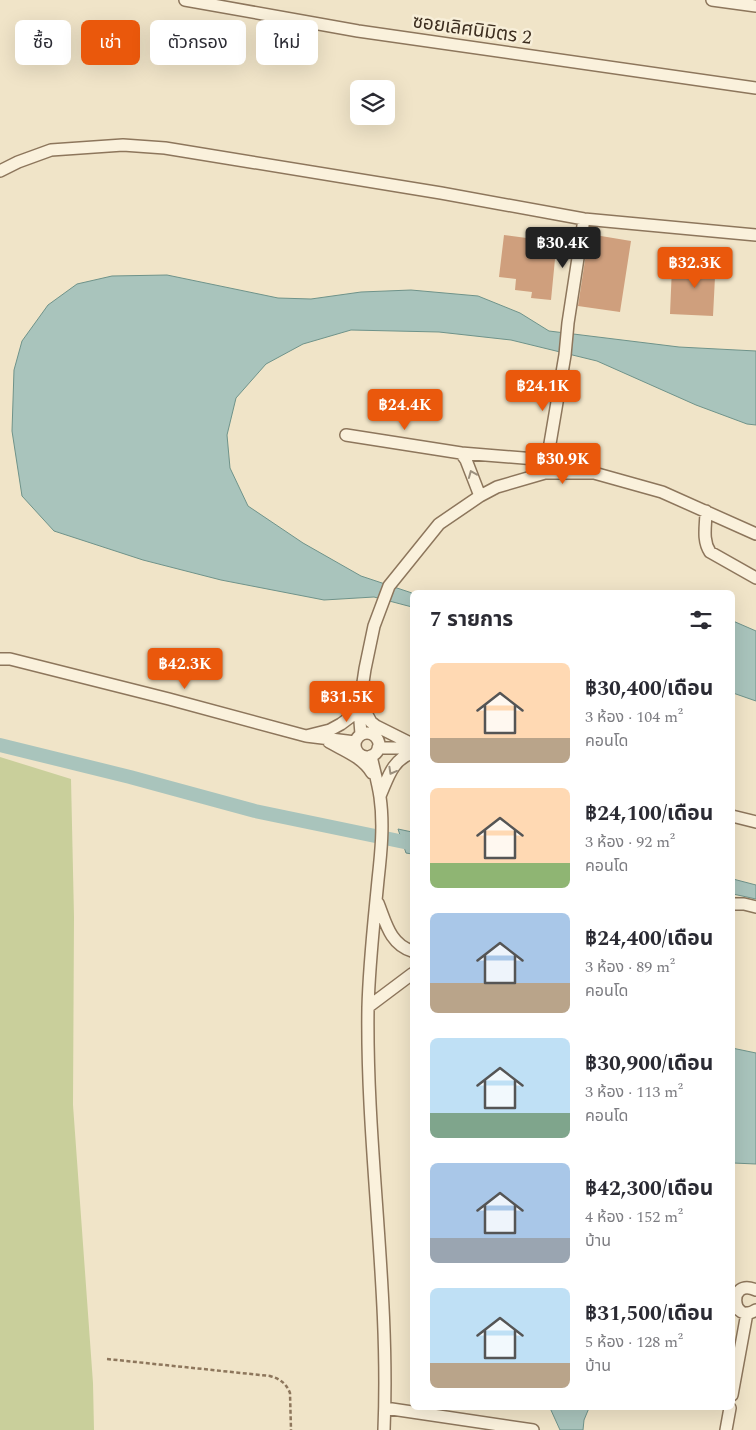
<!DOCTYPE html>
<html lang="th">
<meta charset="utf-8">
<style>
:root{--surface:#fff;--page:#f7f7f7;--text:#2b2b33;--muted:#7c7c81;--accent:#ea580c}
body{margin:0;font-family:Spectral,"Noto Sans Thai",serif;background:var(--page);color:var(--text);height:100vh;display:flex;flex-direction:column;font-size:19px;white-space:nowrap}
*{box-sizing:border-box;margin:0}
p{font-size:16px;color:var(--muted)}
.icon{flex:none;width:28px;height:28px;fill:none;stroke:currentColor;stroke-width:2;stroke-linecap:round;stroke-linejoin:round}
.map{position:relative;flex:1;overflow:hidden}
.panel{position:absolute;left:410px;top:590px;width:325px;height:820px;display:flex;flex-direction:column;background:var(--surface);border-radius:8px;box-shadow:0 5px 20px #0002}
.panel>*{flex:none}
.guide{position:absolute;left:15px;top:20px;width:320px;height:45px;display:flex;gap:10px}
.buttons{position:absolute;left:350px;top:80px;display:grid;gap:10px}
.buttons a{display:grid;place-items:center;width:45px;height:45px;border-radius:8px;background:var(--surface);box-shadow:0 5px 20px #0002;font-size:25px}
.price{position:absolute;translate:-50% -42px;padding:0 11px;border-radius:5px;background:var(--accent);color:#fff;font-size:16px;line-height:32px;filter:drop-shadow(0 1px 2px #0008)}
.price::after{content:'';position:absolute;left:50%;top:30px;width:15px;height:11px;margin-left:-8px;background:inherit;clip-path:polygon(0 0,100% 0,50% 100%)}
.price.active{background:#222;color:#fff}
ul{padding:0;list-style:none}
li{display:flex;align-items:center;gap:15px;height:125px;padding:0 20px}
li span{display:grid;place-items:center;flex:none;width:140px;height:100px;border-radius:8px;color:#555}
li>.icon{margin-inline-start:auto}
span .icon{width:60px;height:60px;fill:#fffc;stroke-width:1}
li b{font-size:21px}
h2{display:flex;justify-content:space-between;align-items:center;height:60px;padding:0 20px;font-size:21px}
.pill{padding:0 18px;border-radius:8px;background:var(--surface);box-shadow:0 5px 20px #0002;font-size:18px;line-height:45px}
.pill.active{background:var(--accent);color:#fff}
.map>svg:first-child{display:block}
.green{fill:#c9cf9b}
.water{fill:#a9c4bc;stroke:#6f938a}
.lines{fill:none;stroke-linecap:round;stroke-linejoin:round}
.canal{stroke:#a9c4bc;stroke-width:14}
.building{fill:#cf9f7d}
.minor-casing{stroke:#8d765c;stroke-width:14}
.path{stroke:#8d765c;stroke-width:2.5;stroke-dasharray:4 2.5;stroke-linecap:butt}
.minor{stroke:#faf1dc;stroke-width:11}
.oneway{stroke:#9c907e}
.labels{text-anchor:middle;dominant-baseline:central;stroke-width:5;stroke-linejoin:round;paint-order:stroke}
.street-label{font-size:19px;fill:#3d2e20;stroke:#f7eed8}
</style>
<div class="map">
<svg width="756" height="1430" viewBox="0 0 756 1430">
<rect width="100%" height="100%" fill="#f0e4c8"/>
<path class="green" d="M 0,757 L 71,779 L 74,917 L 73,1105 L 93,1383 L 94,1430 L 0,1430 Z"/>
<path class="water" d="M 167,275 L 278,298 L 311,299 L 361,292 L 411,290 L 478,296 L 520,313 L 549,331 L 679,347 L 756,351 L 756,425 L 747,424 L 696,405 L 597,361 L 511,340 L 439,332 L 351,330 L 303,344 L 266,364 L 236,398 L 227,435 L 230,468 L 248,506 L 303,543 L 361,576 L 412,593 L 412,607 L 374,597 L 324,600 L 221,580 L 143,560 L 54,531 L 22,496 L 12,431 L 14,370 L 22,341 L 48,305 L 77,284 L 112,276 Z
M 733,621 L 756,631 L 756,701 L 733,693 Z
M 398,829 L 412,832 L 412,854 L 406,853 Z
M 733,879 L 756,885 L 756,899 L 733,894 Z
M 732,1048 L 756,1053 L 756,1164 L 733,1163 Z
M 550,1408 L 589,1408 L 584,1420 L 583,1430 L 560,1430 Z"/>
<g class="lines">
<path class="canal" d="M 0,745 L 130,777 L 255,811 L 409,843"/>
</g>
<path class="building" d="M 589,234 L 631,241 L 620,312 L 578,306 Z
M 504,235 L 534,239 L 534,237 L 544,238 L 542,258 L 555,259 L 551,300 L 531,298 L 532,292 L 515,290 L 516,279 L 499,277 Z
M 711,256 L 725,257 L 723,277 L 715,277 L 713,316 L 670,314 L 672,267 L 710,269 Z"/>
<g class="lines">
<g class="minor-casing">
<path id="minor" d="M 185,0 L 358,31 L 756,88
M 712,0 L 756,6
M 0,171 L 18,162 L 51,150 L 123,145 L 165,148 L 441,193 L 584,219 L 756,235
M 346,435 L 461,453 L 548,460
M 461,453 L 466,460 L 480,496
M 545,473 L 565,355 L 568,323 L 584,219
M 706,511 C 706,525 702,540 710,552 L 756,578
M 0,659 L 10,659 L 169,699 L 306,736 L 355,742
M 359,700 L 371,722 L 376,726 L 412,744
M 359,709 L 361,734
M355 745a12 12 0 1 1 24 0a12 12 0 1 1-24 0Z
M 306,736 L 330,730 L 341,724 L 353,715 L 359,709 L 365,669 L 374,626 L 389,586 L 439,524 L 480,496 L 497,487 L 545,473 L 594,473 L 662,492 L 756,534
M 329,742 C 345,751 362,757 372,773
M 378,748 L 412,748
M 371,756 C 374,770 378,783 380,797 C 384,824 381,853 378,880 C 374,922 369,965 368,1008 C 366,1148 390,1289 384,1430
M 380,796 C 388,778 392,760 412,753
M 732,816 L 756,822
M 378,903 C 386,923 390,944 412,951
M 732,904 L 744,904 L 756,907
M 368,1007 L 412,974
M 756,1290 C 727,1277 731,1326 756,1310
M 732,1395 L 747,1313
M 385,1408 L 533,1430
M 726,1430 L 730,1408"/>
</g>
<path class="path" d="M 107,1359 L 270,1376 C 280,1379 286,1383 290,1393 L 291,1430"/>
<use href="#minor" class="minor"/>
</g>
<defs><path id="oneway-chevron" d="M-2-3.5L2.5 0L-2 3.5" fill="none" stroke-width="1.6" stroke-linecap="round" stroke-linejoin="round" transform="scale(1.25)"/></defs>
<g class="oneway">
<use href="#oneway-chevron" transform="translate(472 474) rotate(-112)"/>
<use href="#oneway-chevron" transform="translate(392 771) rotate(119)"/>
</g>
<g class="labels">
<g class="street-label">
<text transform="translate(472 30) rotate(8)">ซอยเลิศนิมิตร 2</text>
</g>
</g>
</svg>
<div class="buttons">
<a><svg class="icon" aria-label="layers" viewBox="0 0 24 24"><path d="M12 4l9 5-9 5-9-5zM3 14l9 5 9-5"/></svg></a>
</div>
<b class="price active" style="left:563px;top:269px">฿30.4K</b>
<b class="price" style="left:695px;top:289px">฿32.3K</b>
<b class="price" style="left:543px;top:412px">฿24.1K</b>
<b class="price" style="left:405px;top:431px">฿24.4K</b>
<b class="price" style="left:563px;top:485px">฿30.9K</b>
<b class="price" style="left:185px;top:690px">฿42.3K</b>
<b class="price" style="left:347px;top:723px">฿31.5K</b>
<div class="guide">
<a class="pill">ซื้อ</a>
<a class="pill active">เช่า</a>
<a class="pill">ตัวกรอง</a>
<a class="pill">ใหม่</a>
</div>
<section class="panel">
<h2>7 รายการ<svg class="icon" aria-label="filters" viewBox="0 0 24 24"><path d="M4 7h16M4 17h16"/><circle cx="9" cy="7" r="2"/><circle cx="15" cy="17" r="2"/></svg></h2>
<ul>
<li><span style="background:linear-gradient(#ffd9b3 75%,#b9a48a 0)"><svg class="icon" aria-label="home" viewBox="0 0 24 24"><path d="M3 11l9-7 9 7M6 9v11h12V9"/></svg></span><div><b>฿30,400/เดือน</b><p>3 ห้อง · 104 m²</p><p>คอนโด</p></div></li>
<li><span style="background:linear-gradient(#ffd9b3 75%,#8fb573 0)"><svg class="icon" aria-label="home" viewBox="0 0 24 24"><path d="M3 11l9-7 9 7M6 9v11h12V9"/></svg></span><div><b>฿24,100/เดือน</b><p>3 ห้อง · 92 m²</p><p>คอนโด</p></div></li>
<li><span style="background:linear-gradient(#a9c7e8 70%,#b9a48a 0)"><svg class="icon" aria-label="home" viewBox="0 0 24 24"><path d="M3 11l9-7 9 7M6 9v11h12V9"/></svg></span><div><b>฿24,400/เดือน</b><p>3 ห้อง · 89 m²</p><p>คอนโด</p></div></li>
<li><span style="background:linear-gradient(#bfe0f5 75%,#7fa58c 0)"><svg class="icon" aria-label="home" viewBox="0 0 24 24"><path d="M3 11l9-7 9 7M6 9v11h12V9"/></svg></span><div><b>฿30,900/เดือน</b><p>3 ห้อง · 113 m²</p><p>คอนโด</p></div></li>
<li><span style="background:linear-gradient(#a9c7e8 75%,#9aa5b1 0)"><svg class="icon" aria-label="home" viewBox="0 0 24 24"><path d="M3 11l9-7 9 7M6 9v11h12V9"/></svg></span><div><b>฿42,300/เดือน</b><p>4 ห้อง · 152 m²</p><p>บ้าน</p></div></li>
<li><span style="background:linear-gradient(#bfe0f5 75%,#b9a48a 0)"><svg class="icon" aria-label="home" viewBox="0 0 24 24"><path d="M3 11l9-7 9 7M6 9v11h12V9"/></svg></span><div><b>฿31,500/เดือน</b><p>5 ห้อง · 128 m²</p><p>บ้าน</p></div></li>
</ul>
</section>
</div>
